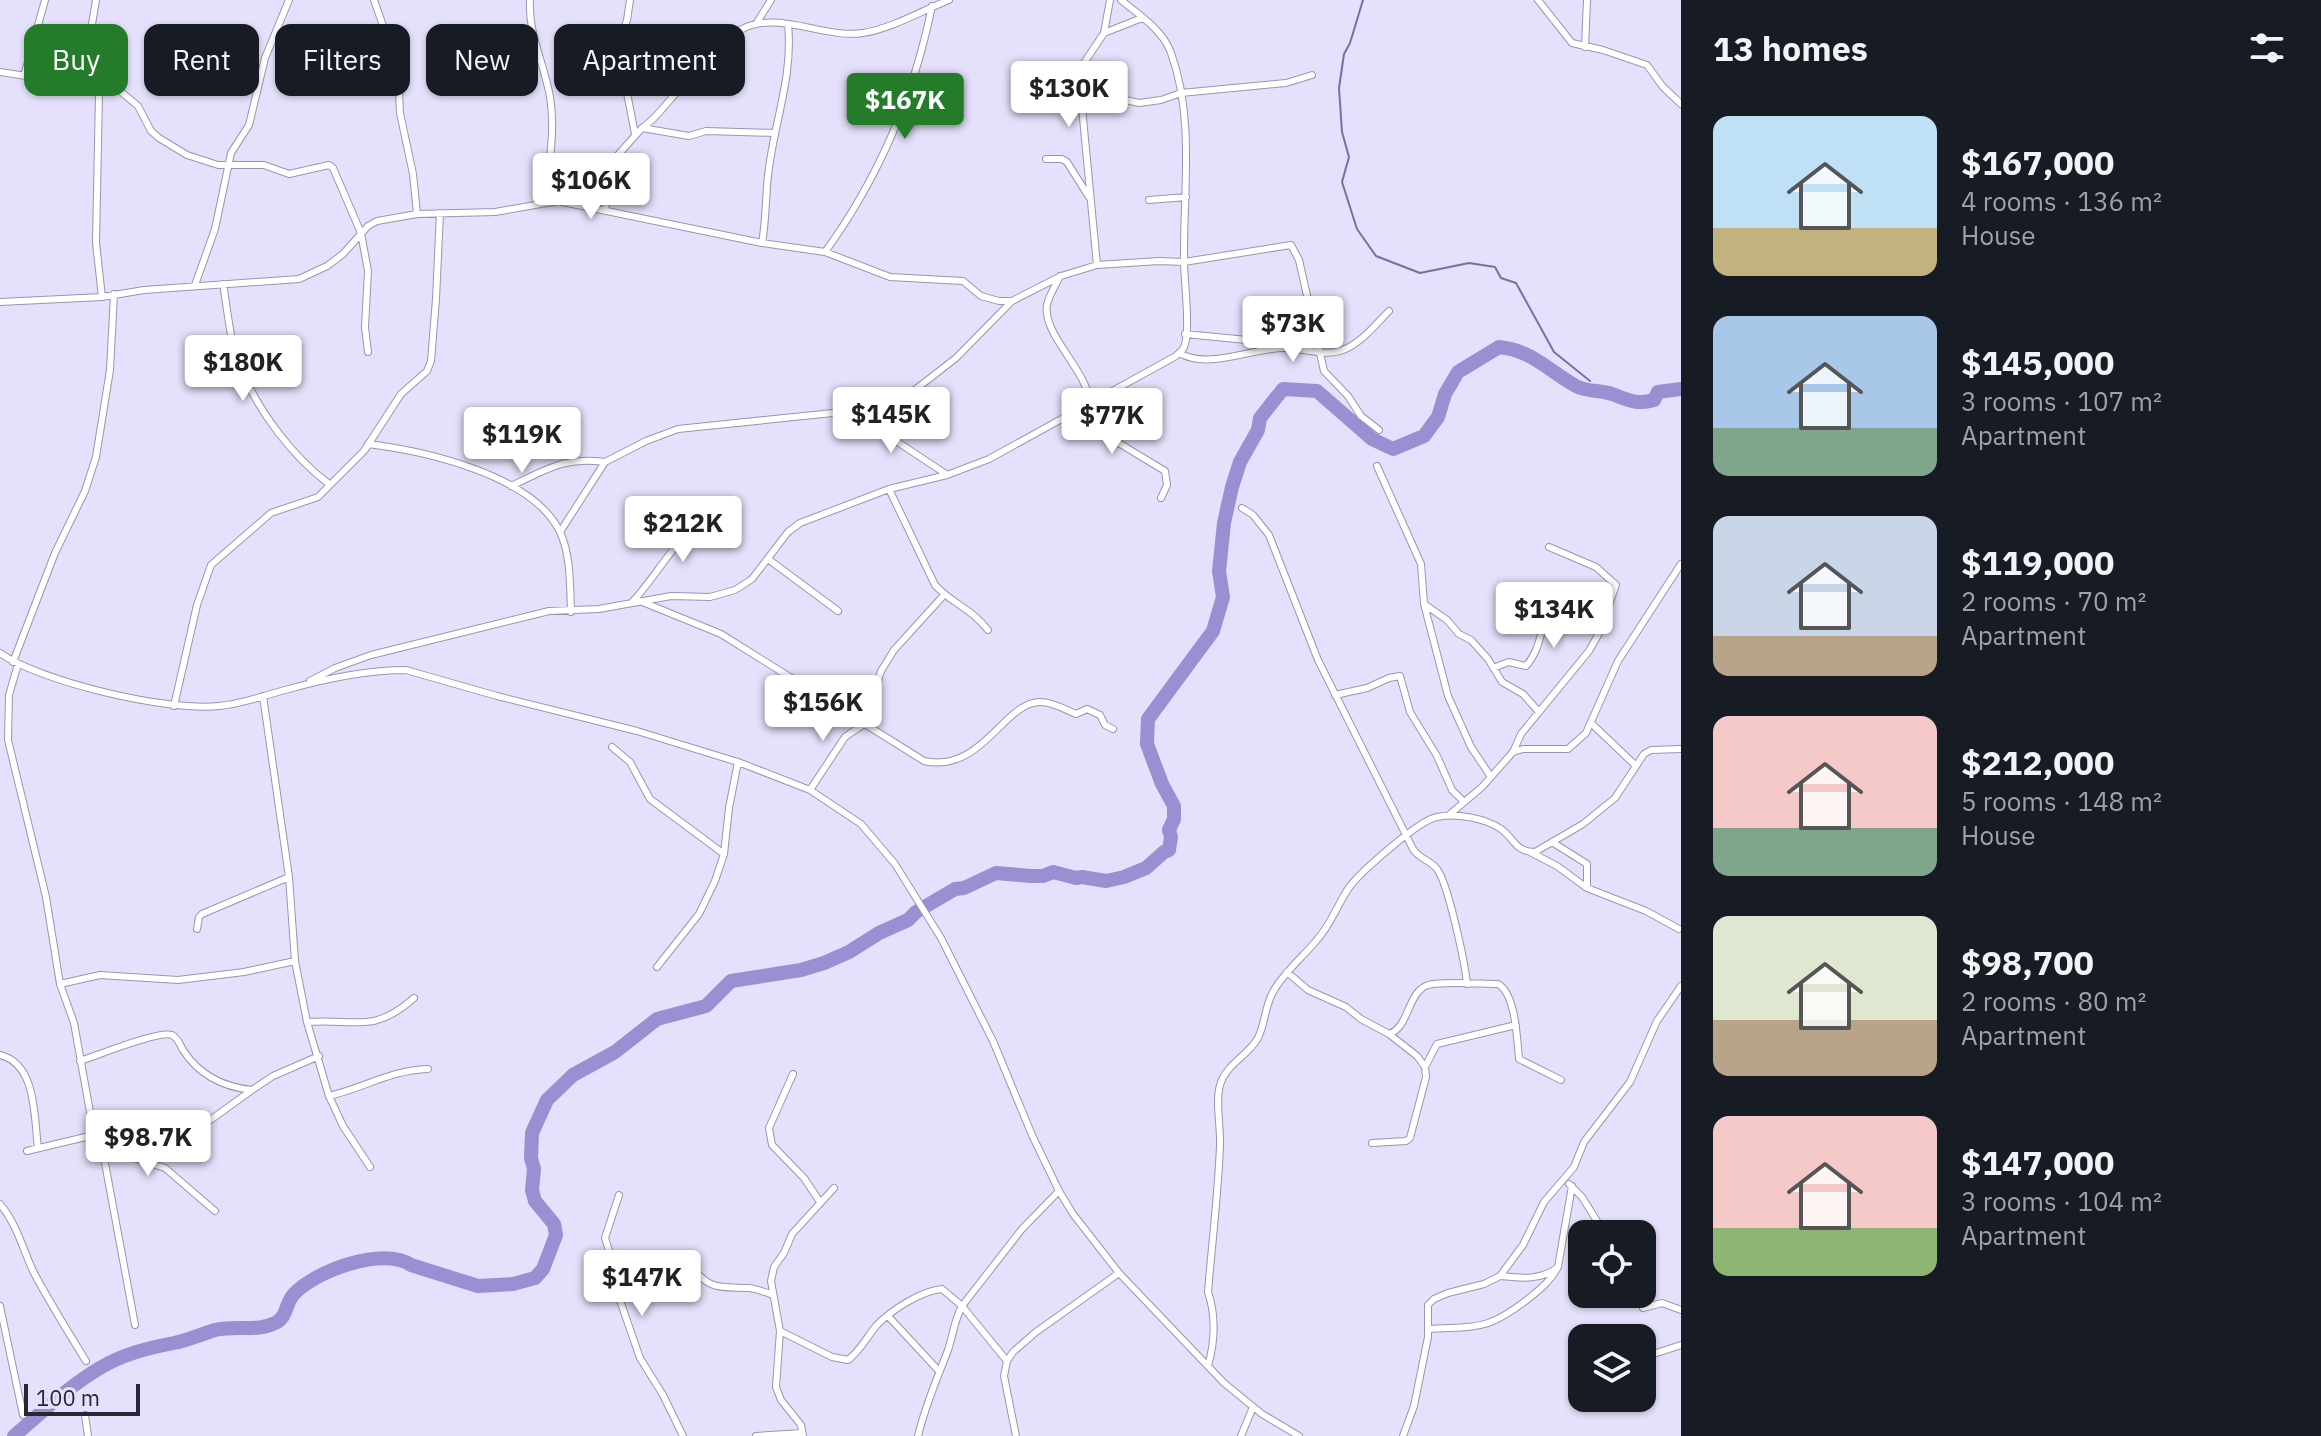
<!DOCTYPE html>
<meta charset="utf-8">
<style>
:root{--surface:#171b24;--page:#242831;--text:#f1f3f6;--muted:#9ea1a6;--accent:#247b29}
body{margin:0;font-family:"IBM Plex Sans",sans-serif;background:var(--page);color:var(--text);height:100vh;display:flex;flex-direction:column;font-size:30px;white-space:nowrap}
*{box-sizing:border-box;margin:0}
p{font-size:26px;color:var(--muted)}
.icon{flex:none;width:44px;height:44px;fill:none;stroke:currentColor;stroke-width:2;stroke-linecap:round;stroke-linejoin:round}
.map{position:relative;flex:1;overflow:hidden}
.drawer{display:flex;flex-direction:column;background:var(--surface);width:640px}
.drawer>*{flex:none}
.guide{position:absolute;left:24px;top:24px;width:760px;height:72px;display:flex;gap:16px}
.controls{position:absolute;left:1568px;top:1220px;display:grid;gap:16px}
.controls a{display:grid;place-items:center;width:88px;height:88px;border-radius:16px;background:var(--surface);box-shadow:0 2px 6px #0004;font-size:40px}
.scale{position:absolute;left:24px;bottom:20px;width:116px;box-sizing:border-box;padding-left:8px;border:4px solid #292733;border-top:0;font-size:22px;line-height:28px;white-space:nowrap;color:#292733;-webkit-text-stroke:6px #e5e1fc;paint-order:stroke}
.price{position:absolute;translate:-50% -68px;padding:0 18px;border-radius:8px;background:#fff;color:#222;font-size:26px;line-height:52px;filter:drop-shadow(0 2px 4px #0008)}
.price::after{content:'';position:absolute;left:50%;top:48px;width:24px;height:18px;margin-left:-12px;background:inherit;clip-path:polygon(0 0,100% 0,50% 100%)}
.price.current{background:var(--accent);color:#fff}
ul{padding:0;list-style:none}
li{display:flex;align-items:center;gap:24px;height:200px;padding:0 32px}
li span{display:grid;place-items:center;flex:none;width:224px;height:160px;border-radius:16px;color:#555}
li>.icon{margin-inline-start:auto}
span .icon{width:96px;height:96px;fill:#fffc;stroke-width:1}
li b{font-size:34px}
h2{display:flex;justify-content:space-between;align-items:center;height:96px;padding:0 32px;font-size:34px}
.tag{padding:0 28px;border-radius:16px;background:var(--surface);box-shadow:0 2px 6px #0004;font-size:28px;line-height:72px}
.tag.current{background:var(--accent);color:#fff}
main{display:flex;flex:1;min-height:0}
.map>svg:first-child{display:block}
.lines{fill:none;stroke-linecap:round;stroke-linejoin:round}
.stream{stroke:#7a6fa2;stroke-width:2}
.river{stroke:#9c8ed2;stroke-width:14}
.minor-casing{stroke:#9a94b3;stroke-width:8}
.minor{stroke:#fff;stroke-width:6}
</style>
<main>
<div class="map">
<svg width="1681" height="1436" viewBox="0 0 1681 1436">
<rect width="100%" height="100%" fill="#e5e1fc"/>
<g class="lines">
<path class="stream" d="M 1363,0 L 1350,43 L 1344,54 L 1339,88 L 1342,132 L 1349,157 L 1342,182 L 1357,229 L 1376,256 L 1420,273 L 1469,263 L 1495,267 L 1501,278 L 1516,283 L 1554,352 L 1590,381"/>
<path class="river" d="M 14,1436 C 41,1413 69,1386 100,1368 C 123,1354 148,1348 174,1343 C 188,1340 202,1334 215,1330 C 235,1325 258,1332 275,1323 C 288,1317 285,1303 294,1294 C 315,1271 383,1246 411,1265 L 478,1286 L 513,1284 L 535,1278 L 543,1269 L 556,1235 L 554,1224 L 535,1201 L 532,1190 L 534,1169 L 531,1158 L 532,1133 L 547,1100 L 573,1075 L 615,1052 L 657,1019 L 706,1006 L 731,981 L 801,970 L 824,963 L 849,952 L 879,933 L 908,920 L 916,912 L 955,889 L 964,888 L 996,873 L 1031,876 L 1043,876 L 1053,872 L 1076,878 L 1082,877 L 1106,881 L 1124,877 L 1146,868 L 1164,852 L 1169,850 L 1171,837 L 1169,830 L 1174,819 L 1174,806 L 1162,784 L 1147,744 L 1148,719 L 1213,631 L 1223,597 L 1219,571 L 1224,523 L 1232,487 L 1240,462 L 1258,430 L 1260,418 L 1283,389 L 1317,391 L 1372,439 L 1393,449 L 1424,436 L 1438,417 L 1445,394 L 1458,372 L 1499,347 C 1531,350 1549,371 1576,386 C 1587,392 1600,390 1612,394 C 1628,400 1637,405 1654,400 L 1658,392 L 1681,389"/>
<g class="minor-casing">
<path id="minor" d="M 96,0 L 85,66 L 85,77 L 99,93 L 96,243 L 102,297
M 374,0 L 398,69 L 400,113 L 413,174 L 417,214
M 530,0 C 528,34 544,63 550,97 C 556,132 548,167 545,202
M 630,0 L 627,20 L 618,47 L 635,134
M 1538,0 L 1572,43 L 1603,50 L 1647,65 L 1663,87 L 1681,104
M 756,24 L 771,0
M 1104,33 L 1142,18
M 1585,47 L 1587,0
M 0,72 L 92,86 L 105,85 L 120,91 L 138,106 L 151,131 L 159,138 L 187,155 L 218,165 L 264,165 L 289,174 L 329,165 L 333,168 L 361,233 L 368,271 L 365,327 L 368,352
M 24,76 L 45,0
M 1081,90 L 1139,103 L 1161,100 L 1181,93 L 1286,83 L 1312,75
M 642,128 C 660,116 669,98 685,84 C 691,79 699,76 705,70 C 717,57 725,38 742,29 C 778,10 824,39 863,33 C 893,28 921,11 949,0
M 1046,159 L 1062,159 L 1067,162 L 1089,197
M 1149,200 L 1186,197
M 570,202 L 600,175 L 642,128 L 689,136 L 706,131 L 775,133
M 605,209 L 618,158
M 762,243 C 767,216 765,188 770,161 C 777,115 793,72 788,24
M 825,252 C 878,179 914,95 932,6
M 1097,265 L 1079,76 L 1082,66 L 1104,33 L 1110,0
M 1060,276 C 1056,285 1049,295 1047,305 C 1042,334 1086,369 1090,402
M 223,284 C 228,312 230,344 241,370 C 260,413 292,456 329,484
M 195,285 L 215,229 L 231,153 L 249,125 L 265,58 L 289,0
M 0,302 L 102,297 L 144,290 L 299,279 L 327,266 L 343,254 L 368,226 L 377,221 L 417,214 L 495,212 L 558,201 L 762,243 L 825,252 L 890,277 L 963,281 L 981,296 L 999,301 L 1012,301 L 1061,276 L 1097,265 L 1159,261 L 1184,262 L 1291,245 L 1299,260 L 1324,371 L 1348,396 L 1361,416 L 1379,430
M 1185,334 L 1257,341 L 1281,346
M 1179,353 C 1209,370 1251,348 1284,348 C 1302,348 1323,356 1340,351 C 1360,345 1375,325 1389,311
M 1084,405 L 1102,431 L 1112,439 L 1165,471 L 1167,485 L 1161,498
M 849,410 L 946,474
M 368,444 C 425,451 533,475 560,532 C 571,555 570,588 571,612
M 1377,466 L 1421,564 L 1424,604 L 1448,696 L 1471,747 L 1491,777
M 511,486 C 546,470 565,456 605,462
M 889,489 L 935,585 C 951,603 971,608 988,630
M 1242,508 L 1253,515 L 1269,535 L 1318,660 L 1413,849 C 1419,859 1430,860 1437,869 C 1448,883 1465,963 1467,984
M 560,532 L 605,462 L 646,441 L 678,429 L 833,413 L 907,396 L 956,358 L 1012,301
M 768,559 L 838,611
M 633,601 C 653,581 679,533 702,524 C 711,520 723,520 734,519
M 640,601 L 721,634 L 924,761 C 982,774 1004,701 1041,702 C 1053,702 1066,710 1076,714 L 1087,709 L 1100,715 L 1105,725 L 1113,729
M 1424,604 L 1447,620 L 1459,634 L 1471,640 L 1488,659 L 1502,682 L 1523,694 L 1539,712
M 0,653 C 41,682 169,712 219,706 C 241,704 263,696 285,690 C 324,679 365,670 406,670 L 497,696 L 637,731 L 738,762 L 810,790 L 861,824 L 895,864 L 941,938 L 993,1041 L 1032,1135 L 1059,1191 L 1073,1214 L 1119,1273 L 1224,1383 L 1262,1414 L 1299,1436
M 13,662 L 55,553 L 85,491 L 96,457 L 110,370 L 114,294
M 18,664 L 9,695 L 8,740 L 46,897 L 60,984 L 74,1023 L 90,1112 L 105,1163 L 135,1325
M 1493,668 L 1509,662 L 1526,666 C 1544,646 1540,619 1554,596 L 1562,596 L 1602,624
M 310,681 L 335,668 L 371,655 L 549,611 L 599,609 L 671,596 L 710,597 L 735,590 L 752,579 L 788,532 L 800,523 L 889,489 L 947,475 L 989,459 L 1176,356 C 1179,353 1183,350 1184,347 C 1191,332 1184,280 1184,261 C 1183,193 1195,119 1171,53 C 1163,30 1139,15 1121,0
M 1335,695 L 1367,688 L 1389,678 L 1400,676 L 1410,712 L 1437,756 L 1452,790 L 1464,802
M 263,696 L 289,877 L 295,961 L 307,1022 L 329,1096 L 343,1126 L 370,1167
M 174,706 L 197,605 L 211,565 L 271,513 L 318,497 L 364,451 L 401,394 L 427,371 L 431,361 L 436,299 L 440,213
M 1591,723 L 1635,765
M 612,747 L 630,762 L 650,799 L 724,854
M 1513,752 L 1523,749 L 1568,749 L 1586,733 L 1618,661 L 1681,564
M 810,790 L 845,737 L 864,724 L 881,671 L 894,650 L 944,595
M 1449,815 L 1482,787 L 1513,752 L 1521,734 L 1589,651 L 1598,635 L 1616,585 L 1596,567 L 1549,547
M 1552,842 L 1587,864 L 1587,888
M 1530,852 L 1557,866 L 1587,888 L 1646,911 L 1679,929
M 197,929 L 199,917 L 202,914 L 289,877
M 657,967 L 699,914 L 715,881 L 724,854 L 729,808 L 738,762
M 1287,972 L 1308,990 L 1346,1007 L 1361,1019 L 1389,1034 L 1417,1056 L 1425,1067 L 1426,1077 L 1410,1138 L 1406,1141 L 1372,1143
M 60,984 L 100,975 L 178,980 L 244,972 L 295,961
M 307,1022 C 355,1018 372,1035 414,998
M 1389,1034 C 1410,1027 1407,992 1428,985 C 1442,981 1481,984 1498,984 C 1516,994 1517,1040 1519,1059 L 1561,1080
M 0,1055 C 37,1064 34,1118 38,1148
M 80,1061 C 96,1056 159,1030 172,1035 C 178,1038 180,1045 183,1050 C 199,1075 223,1087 252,1090 L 273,1076 L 319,1056
M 1425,1067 L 1437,1044 L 1516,1025
M 793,1074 L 769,1128 L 772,1145 L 804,1178 L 820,1202
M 329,1096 C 364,1088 391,1070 428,1069
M 117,1123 L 131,1157 L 165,1168 L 215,1211
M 96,1128 L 136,1122 L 187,1125 L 209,1121 L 252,1090
M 27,1151 L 98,1134
M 1569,1184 L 1582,1197 L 1605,1234
M 619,1195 L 605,1238 L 611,1257 L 615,1286 L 640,1358 L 663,1395 L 683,1436
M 0,1204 C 17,1224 23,1250 34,1273 C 50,1303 68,1332 86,1361
M 1500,1276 C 1520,1278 1541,1281 1558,1267 L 1572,1186
M 615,1286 C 662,1311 650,1271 679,1266 C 695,1264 698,1279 711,1284 C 722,1289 736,1287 749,1288 C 757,1289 765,1292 773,1295
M 0,1306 L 23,1415
M 1643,1308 L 1662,1303 L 1681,1310
M 888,1316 L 938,1370
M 1429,1329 C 1478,1326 1487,1331 1528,1299 C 1539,1290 1551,1281 1558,1267
M 780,1331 L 832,1357 L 848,1360 C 860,1351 867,1337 876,1326 C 891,1310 921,1291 942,1289 L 962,1306 L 1007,1361
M 1647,1356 L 1681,1345
M 1208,1366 C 1215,1341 1216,1316 1208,1292 C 1212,1243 1218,1195 1220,1146 C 1221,1127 1215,1103 1220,1085 C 1226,1064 1248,1056 1258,1038 C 1265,1024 1265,1006 1273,992 C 1284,972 1302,958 1316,941 C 1330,926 1337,906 1348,889 C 1359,873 1419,820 1437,817 C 1456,813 1485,818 1501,829 C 1514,838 1515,852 1535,852 L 1583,824 L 1615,798 L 1644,754 L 1651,750 L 1681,749
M 85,1415 L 88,1436
M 756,1436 L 802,1433
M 803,1436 L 801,1425 L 781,1400 L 776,1387 L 780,1331 L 771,1281 L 774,1267 L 784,1253 L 792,1234 L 834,1188
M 918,1436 C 925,1406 937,1379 948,1350 C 953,1335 954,1321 962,1306 L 1022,1229 L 1059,1191
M 1016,1436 L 1004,1376 L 1007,1361 L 1013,1352 L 1036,1332 L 1119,1273
M 1241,1436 L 1253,1407
M 1403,1436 L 1414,1406 L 1428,1337 L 1428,1305 L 1434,1299 L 1448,1293 L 1484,1284 L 1500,1276 L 1523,1245 L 1544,1202 L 1574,1167 L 1584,1142 L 1630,1082 L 1657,1021 L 1681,986"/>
</g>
<use href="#minor" class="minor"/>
</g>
</svg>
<div class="controls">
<a><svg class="icon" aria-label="locate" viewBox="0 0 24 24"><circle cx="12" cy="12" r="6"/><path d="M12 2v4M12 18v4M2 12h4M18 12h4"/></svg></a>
<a><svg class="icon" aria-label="layers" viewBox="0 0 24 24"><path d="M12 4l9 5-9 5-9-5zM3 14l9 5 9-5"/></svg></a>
</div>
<div class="scale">100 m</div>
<b class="price" style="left:1069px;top:129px">$130K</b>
<b class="price current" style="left:905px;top:141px">$167K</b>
<b class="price" style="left:591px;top:221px">$106K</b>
<b class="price" style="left:1293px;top:364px">$73K</b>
<b class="price" style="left:243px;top:403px">$180K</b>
<b class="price" style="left:891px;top:455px">$145K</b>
<b class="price" style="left:1112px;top:456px">$77K</b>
<b class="price" style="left:522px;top:475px">$119K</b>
<b class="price" style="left:683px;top:564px">$212K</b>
<b class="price" style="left:1554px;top:650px">$134K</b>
<b class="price" style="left:823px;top:743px">$156K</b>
<b class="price" style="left:148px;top:1178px">$98.7K</b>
<b class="price" style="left:642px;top:1318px">$147K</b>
<div class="guide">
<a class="tag current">Buy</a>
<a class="tag">Rent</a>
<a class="tag">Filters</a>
<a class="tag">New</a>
<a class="tag">Apartment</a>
</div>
</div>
<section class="drawer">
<h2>13 homes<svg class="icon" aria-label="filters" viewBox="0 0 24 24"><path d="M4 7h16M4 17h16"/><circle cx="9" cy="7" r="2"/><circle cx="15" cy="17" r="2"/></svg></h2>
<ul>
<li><span style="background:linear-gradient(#bfe0f5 70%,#c2b280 0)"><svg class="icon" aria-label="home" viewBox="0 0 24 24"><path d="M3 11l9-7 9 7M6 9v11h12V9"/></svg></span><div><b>$167,000</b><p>4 rooms · 136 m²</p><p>House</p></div></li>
<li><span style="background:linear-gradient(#a9c7e8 70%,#7fa58c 0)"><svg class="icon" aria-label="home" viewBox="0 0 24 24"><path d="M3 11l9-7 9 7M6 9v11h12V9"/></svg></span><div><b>$145,000</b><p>3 rooms · 107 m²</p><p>Apartment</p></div></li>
<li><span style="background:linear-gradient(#c9d6e8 75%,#b9a48a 0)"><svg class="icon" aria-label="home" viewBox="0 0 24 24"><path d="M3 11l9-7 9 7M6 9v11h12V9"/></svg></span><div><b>$119,000</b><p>2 rooms · 70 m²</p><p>Apartment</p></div></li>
<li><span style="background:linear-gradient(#f6c9c9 70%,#7fa58c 0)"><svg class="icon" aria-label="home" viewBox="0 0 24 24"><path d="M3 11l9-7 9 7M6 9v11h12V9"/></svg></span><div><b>$212,000</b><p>5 rooms · 148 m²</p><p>House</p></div></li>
<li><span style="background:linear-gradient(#dfe7d0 65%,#b9a48a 0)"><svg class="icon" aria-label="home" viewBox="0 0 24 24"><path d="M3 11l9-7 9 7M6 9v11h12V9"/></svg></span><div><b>$98,700</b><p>2 rooms · 80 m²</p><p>Apartment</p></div></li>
<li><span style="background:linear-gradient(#f6c9c9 70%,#8fb573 0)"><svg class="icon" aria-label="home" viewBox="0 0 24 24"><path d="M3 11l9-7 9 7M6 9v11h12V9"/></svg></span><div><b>$147,000</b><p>3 rooms · 104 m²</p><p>Apartment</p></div></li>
</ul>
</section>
</main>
